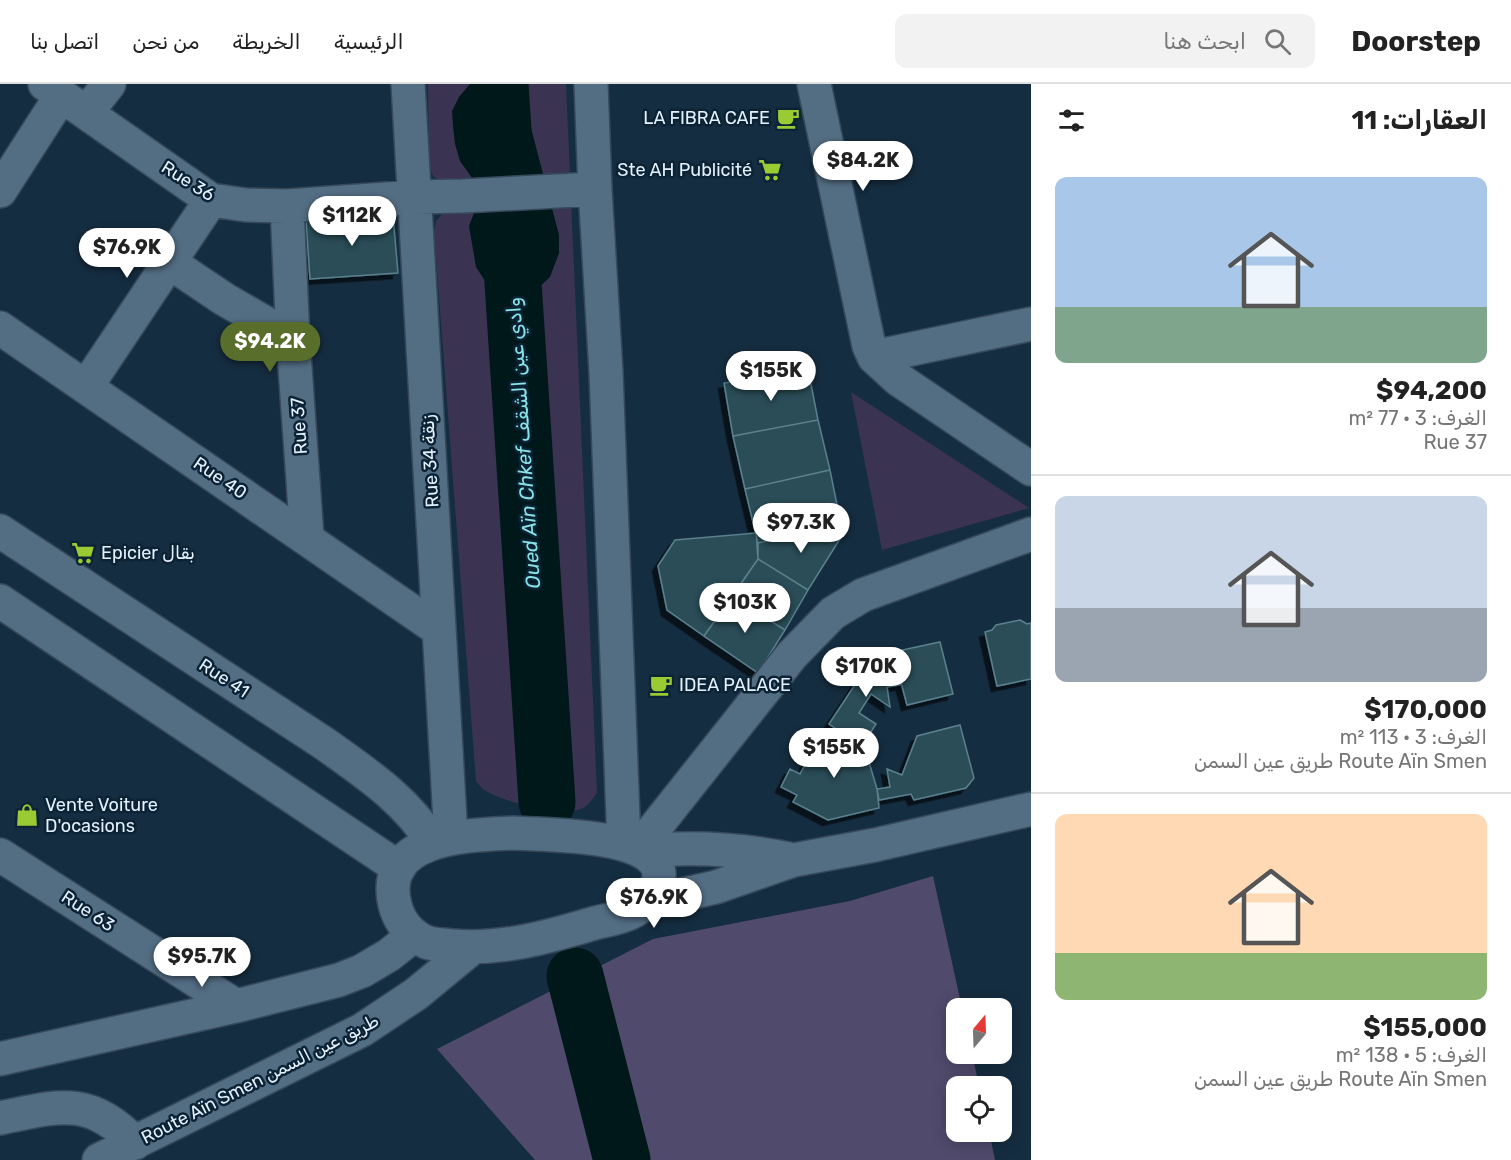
<!DOCTYPE html>
<html lang="ar">
<meta charset="utf-8">
<style>
:root{--surface:#fff;--page:#f2f2f2;--text:#222;--muted:#767676;--line:#e0e0e0;--accent:#586e2a}
body{margin:0;font-family:Rubik,Vazirmatn,sans-serif;background:var(--page);color:var(--text);direction:rtl;height:100vh;display:flex;flex-direction:column;font-size:22px;white-space:nowrap}
*{box-sizing:border-box;margin:0}
p{font-size:20px;color:var(--muted)}
.icon{flex:none;width:33px;height:33px;fill:none;stroke:currentColor;stroke-width:2;stroke-linecap:round;stroke-linejoin:round}
.map{position:relative;flex:1;overflow:hidden;direction:ltr}
.panel{display:flex;flex-direction:column;background:var(--surface);width:480px}
.panel>*{flex:none}
.needle{width:39px;rotate:19deg}
.fabs{position:absolute;left:946px;top:914px;display:grid;gap:12px}
.fabs a{display:grid;place-items:center;width:66px;height:66px;border-radius:12px;background:var(--surface);box-shadow:0 3px 15px #0003;font-size:30px}
.price{position:absolute;translate:-50% -51px;padding:0 14px;border-radius:21px;background:#fff;color:#222;font-size:20px;line-height:39px;filter:drop-shadow(0 2px 3px #0008)}
.price::after{content:'';position:absolute;left:50%;top:36px;width:18px;height:14px;margin-left:-9px;background:inherit;clip-path:polygon(0 0,100% 0,50% 100%)}
.price.current{background:var(--accent);color:#fff}
ul{padding:0;list-style:none}
li{display:grid;align-content:center;gap:12px;height:318px;padding:0 24px}
li+li{border-top:2px solid var(--line)}
li span{display:grid;place-items:center;height:186px;border-radius:12px;color:#555}
li>.icon{margin-inline-start:auto}
span .icon{width:108px;height:108px;fill:#fffc;stroke-width:1}
li b{font-size:26px}
h2{display:flex;justify-content:space-between;align-items:center;height:72px;padding:0 24px;font-size:26px}
header{display:flex;align-items:center;gap:36px;box-sizing:border-box;height:84px;padding:0 30px;background:var(--surface);border-bottom:2px solid var(--line)}
header strong{font-size:28px}
nav{display:flex;gap:33px;margin-inline-start:auto;font-size:21px}
.search{width:420px;height:54px;background:var(--page);display:flex;align-items:center;gap:15px;box-sizing:border-box;padding:0 21px;border-radius:12px;color:var(--muted);font-size:22px}
main{display:flex;flex:1;min-height:0}
.map>svg:first-child{display:block}
.green{fill:#3a3452}
.forest{fill:#504a6c}
.water{fill:#001819}
.lines{fill:none;stroke-linecap:round;stroke-linejoin:round}
.river{stroke:#001819;stroke-width:57}
.building{fill:#294d59;stroke:#5b808d;stroke-width:1.5;filter:url(#shadow)}
.minor-casing{stroke:#36495a;stroke-width:36}
.minor{stroke:#536d83;stroke-width:33}
.labels{text-anchor:middle;dominant-baseline:central;stroke-width:5;stroke-linejoin:round;paint-order:stroke}
.poi-label{font-size:18px;fill:#e3f1fe;stroke:#0b2335;text-anchor:start}
.street-label{font-size:18px;fill:#e3f1fe;stroke:#0b2335}
.water-label{font-size:20px;font-style:italic;fill:#89e3e5;stroke:#0b2335}
</style>
<header>
<strong>Doorstep</strong>
<div class="search"><svg class="icon" aria-label="search" viewBox="0 0 24 24"><circle cx="10" cy="10" r="6"/><path d="M15 15l6 6"/></svg>ابحث هنا</div>
<nav><a>الرئيسية</a><a>الخريطة</a><a>من نحن</a><a>اتصل بنا</a></nav>
</header>
<main>
<section class="panel">
<h2>العقارات: 11<svg class="icon" aria-label="filters" viewBox="0 0 24 24"><path d="M4 7h16M4 17h16"/><circle cx="9" cy="7" r="2"/><circle cx="15" cy="17" r="2"/></svg></h2>
<ul>
<li><span style="background:linear-gradient(#a9c7e8 70%,#7fa58c 0)"><svg class="icon" aria-label="home" viewBox="0 0 24 24"><path d="M3 11l9-7 9 7M6 9v11h12V9"/></svg></span><div><b>$94,200</b><p>الغرف: 3 · 77 m²</p><p>Rue 37</p></div></li>
<li><span style="background:linear-gradient(#c9d6e8 60%,#9aa5b1 0)"><svg class="icon" aria-label="home" viewBox="0 0 24 24"><path d="M3 11l9-7 9 7M6 9v11h12V9"/></svg></span><div><b>$170,000</b><p>الغرف: 3 · 113 m²</p><p>Route Aïn Smen طريق عين السمن</p></div></li>
<li><span style="background:linear-gradient(#ffd9b3 75%,#8fb573 0)"><svg class="icon" aria-label="home" viewBox="0 0 24 24"><path d="M3 11l9-7 9 7M6 9v11h12V9"/></svg></span><div><b>$155,000</b><p>الغرف: 5 · 138 m²</p><p>Route Aïn Smen طريق عين السمن</p></div></li>
</ul>
</section>
<div class="map">
<svg width="1031" height="1076" viewBox="0 0 1031 1076">
<defs>
<filter id="shadow"><feDropShadow dx="-5.5" dy="5.5" stdDeviation="0" flood-color="#0009"/></filter>
</defs>
<rect width="100%" height="100%" fill="#152d40"/>
<path class="green" d="M 428,0 L 566,0 L 597,709 C 592,716 588,722 581,725 C 561,732 504,718 486,707 C 482,705 479,701 476,697 L 434,148 L 436,137 L 445,127 L 444,100 L 433,92 L 429,80 Z
M 851,308 L 1029,424 L 882,466 Z"/>
<path class="forest" d="M 933,792 L 962,924 L 957,924 L 957,969 L 972,969 L 979,1002 L 957,1002 L 957,1047 L 989,1047 L 995,1076 L 535,1076 L 437,965 L 653,855 L 850,817 Z"/>
<path class="water" d="M 470,0 L 511,0 L 525,21 L 559,151 L 559,169 L 550,193 L 534,208 L 514,217 L 502,215 L 487,200 L 476,183 L 469,142 L 474,129 L 472,94 L 460,77 L 455,60 L 453,42 L 452,27 L 459,13 Z"/>
<g class="lines">
<path class="river" d="M 500,0 L 547,718
M 575,892 L 622,1076"/>
</g>
<path class="building" d="M 393,131 L 398,189 L 310,195 L 306,136 Z
M 808,285 L 818,336 L 733,352 L 724,299 Z
M 818,336 L 830,386 L 745,405 L 733,352 Z
M 830,386 L 841,441 L 758,459 L 745,405 Z
M 841,441 L 843,450 L 808,506 L 758,475 L 758,459 Z
M 756,449 L 758,475 L 704,552 L 667,526 L 658,482 L 675,456 Z
M 758,475 L 808,506 L 785,546 L 732,513 Z
M 732,513 L 785,546 L 758,589 L 704,552 Z
M 1020,536 L 1027,540 L 1031,539 L 1031,595 L 997,602 L 985,548 L 992,546 L 996,541 Z
M 940,558 L 953,610 L 907,621 L 893,568 Z
M 893,568 L 900,601 L 887,603 L 890,623 L 871,610 L 859,629 L 876,640 L 862,662 L 829,640 L 874,572 Z
M 960,641 L 974,694 L 966,704 L 914,716 L 911,710 L 879,716 L 877,705 L 890,703 L 887,685 L 902,691 L 917,652 Z
M 827,645 L 866,668 L 877,705 L 879,724 L 828,736 L 793,718 L 797,711 L 781,703 L 790,685 L 800,690 L 809,673 L 803,665 L 811,653 L 819,658 Z"/>
<g class="lines">
<g class="minor-casing">
<path id="minor" d="M 45,0 L 211,116 L 246,121 L 287,122 L 415,113 L 463,112 L 595,105
M 408,0 L 451,754
M 591,0 L 595,105 L 606,288 L 624,760
M 814,0 L 869,262 L 874,273 L 898,295 L 1031,385
M 87,28 L 109,0
M 0,107 L 61,12
M 287,122 L 293,255 L 307,453
M 169,178 L 224,215 L 293,255
M 0,244 L 439,546
M 874,273 L 1031,240
M 86,303 L 211,116
M 0,447 L 325,660 C 364,688 407,716 432,758
M 0,517 L 399,784
M 514,749 C 544,751 661,749 659,792 C 658,808 647,819 634,827 C 623,834 607,836 595,839 C 548,853 503,866 453,862 C 445,861 434,861 426,858 C 410,851 399,837 395,821 C 378,752 470,751 514,749 Z
M 638,765 L 792,571 L 833,529 L 863,511 L 1031,450
M 643,767 C 695,762 743,765 794,776
M 0,771 L 236,922
M 646,819 L 716,803 L 794,776 L 875,761 L 1031,725
M 0,975 L 236,922 L 339,896 L 362,887 L 389,871 L 414,851
M 0,1034 C 59,1022 89,1011 135,1059
M 99,1076 L 362,946 L 416,910 L 473,863"/>
</g>
<use href="#minor" class="minor"/>
</g>
<defs>
<g id="cafe-bare" transform="scale(1.8)"><path d="M-5.5-4.5H6V0H3Q3 3.5 0 3.5H-2.5Q-5.5 3.5-5.5 0ZM3-3.2v2h1.7v-2ZM-6 4.5H4V6H-6Z" fill="#9bcb33" stroke="#0b2335" stroke-width="2.5" paint-order="stroke"/></g>
<g id="supermarket-bare" transform="scale(1.8)"><path d="M-6-5.5h2.5l.6 2H6L4.5 2H-2.5L-4.4-4H-6ZM-1.5 3.2a1.3 1.3 0 1 0 .1 0ZM3 3.2a1.3 1.3 0 1 0 .1 0Z" fill="#9bcb33" stroke="#0b2335" stroke-width="2.5" paint-order="stroke"/></g>
<g id="shop-bare" transform="scale(1.8)"><path d="M-5-2.5h2.3a2.7 3.5 0 0 1 5.4 0H5L5.5 6h-11ZM-1.5-2.5h3a1.5 2.3 0 0 0-3 0Z" fill="#9bcb33" stroke="#0b2335" stroke-width="2.5" paint-order="stroke"/></g>
</defs>
<g fill-rule="evenodd">
<use href="#cafe-bare" x="788" y="34"/>
<use href="#supermarket-bare" x="770" y="86"/>
<use href="#supermarket-bare" x="83" y="469"/>
<use href="#cafe-bare" x="661" y="601"/>
<use href="#shop-bare" x="27" y="731"/>
</g>
<g class="labels">
<g class="poi-label">
<text x="770" y="34" text-anchor="end">LA FIBRA CAFE</text>
<text x="752" y="86" text-anchor="end">Ste AH Publicité</text>
<text x="101" y="469">Epicier بقال</text>
<text x="679" y="601">IDEA PALACE</text>
<text x="45" y="721">Vente Voiture<tspan x="45" dy="21">D'ocasions</tspan></text>
</g>
<g class="street-label">
<text transform="translate(188 97) rotate(32)">Rue 36</text>
<text transform="translate(299 342) rotate(-94)">Rue 37</text>
<text transform="translate(430 377) rotate(-93)">Rue 34 زنقة</text>
<text transform="translate(220 394) rotate(34)">Rue 40</text>
<text transform="translate(224 594) rotate(33)">Rue 41</text>
<text transform="translate(88 827) rotate(33)">Rue 63</text>
<text transform="translate(260 995) rotate(-27)">Route Aïn Smen طريق عين السمن</text>
</g>
<g class="water-label">
<text transform="translate(523 359) rotate(-94)">Oued Aïn Chkef وادي عين الشقف</text>
</g>
</g>
</svg>
<div class="fabs">
<a><svg class="needle" viewBox="-14 -14 28 28"><path d="M0-13l5 13h-10z" fill="#e53935"/><path d="M0 13l5-13h-10z" fill="#767676"/></svg></a>
<a><svg class="icon" aria-label="locate" viewBox="0 0 24 24"><circle cx="12" cy="12" r="6"/><path d="M12 2v4M12 18v4M2 12h4M18 12h4"/></svg></a>
</div>
<b class="price" style="left:863px;top:108px">$84.2K</b>
<b class="price" style="left:352px;top:163px">$112K</b>
<b class="price" style="left:127px;top:195px">$76.9K</b>
<b class="price current" style="left:270px;top:289px">$94.2K</b>
<b class="price" style="left:771px;top:318px">$155K</b>
<b class="price" style="left:801px;top:470px">$97.3K</b>
<b class="price" style="left:745px;top:550px">$103K</b>
<b class="price" style="left:866px;top:614px">$170K</b>
<b class="price" style="left:834px;top:695px">$155K</b>
<b class="price" style="left:654px;top:845px">$76.9K</b>
<b class="price" style="left:202px;top:904px">$95.7K</b>
</div>
</main>
